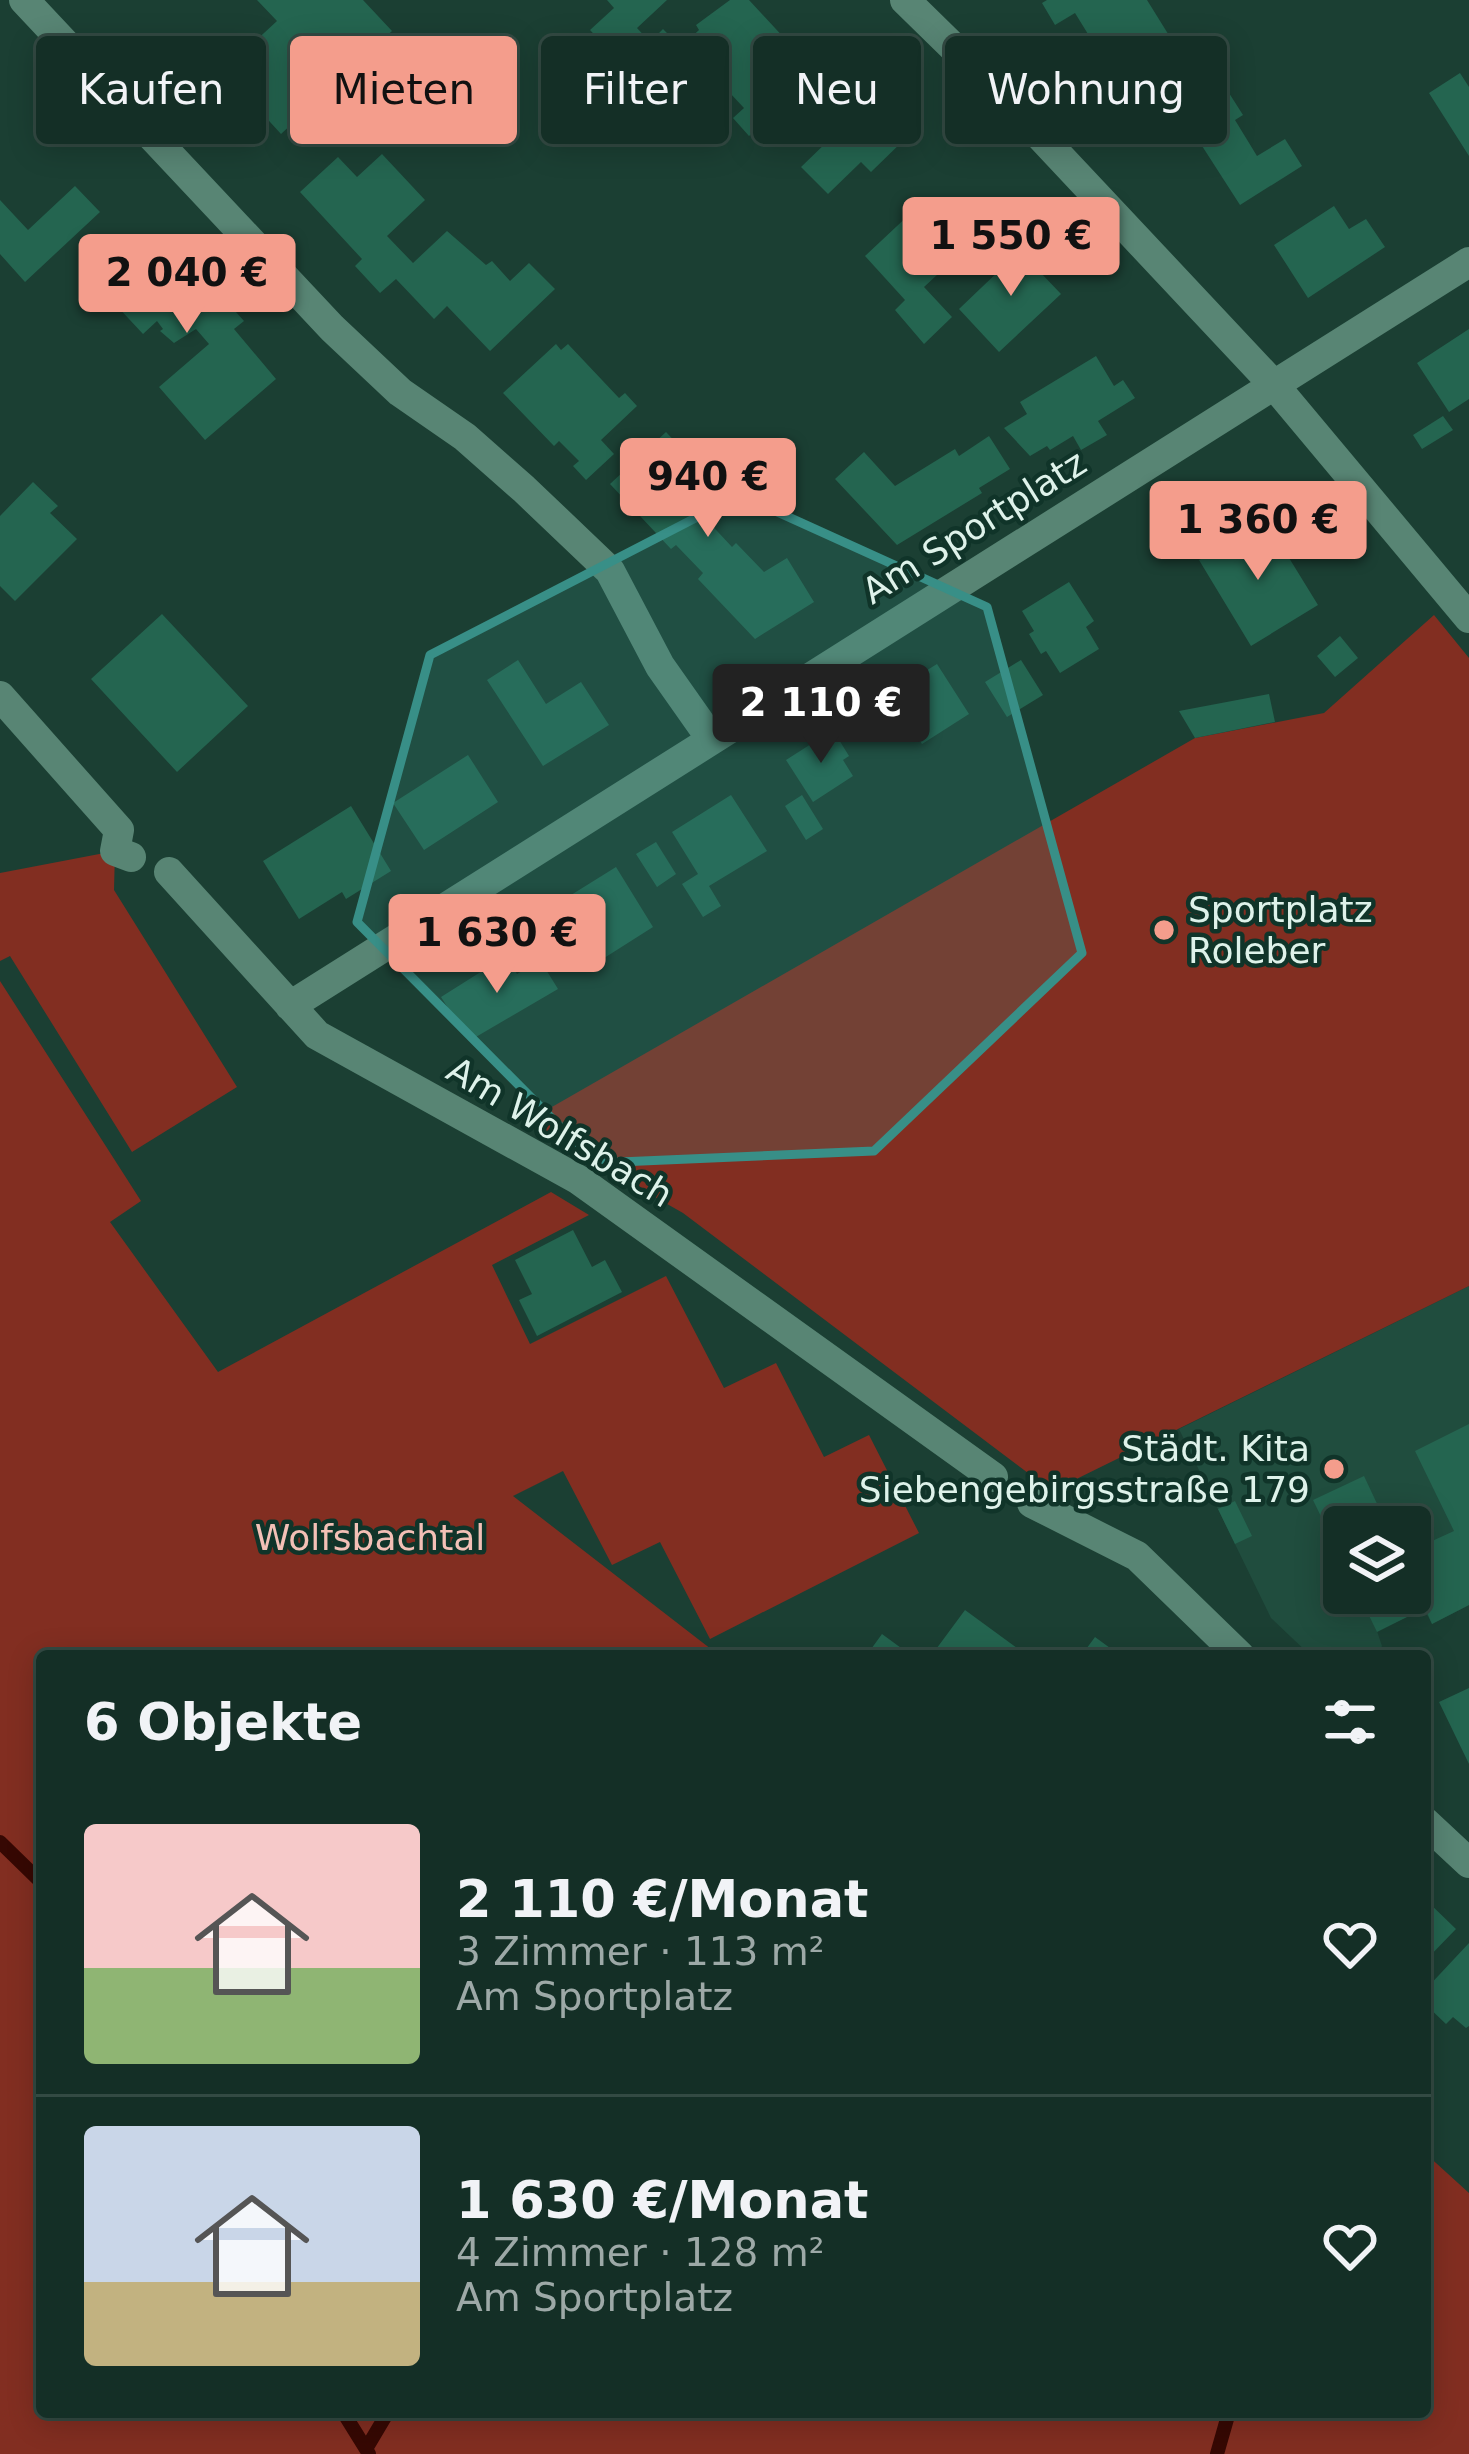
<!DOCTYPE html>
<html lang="de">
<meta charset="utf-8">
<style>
:root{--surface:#142f26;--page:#1d372e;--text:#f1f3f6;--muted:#9da9a7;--line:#334a43;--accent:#f49d8c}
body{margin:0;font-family:"DejaVu Sans",sans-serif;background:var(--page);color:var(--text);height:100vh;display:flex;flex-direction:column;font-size:45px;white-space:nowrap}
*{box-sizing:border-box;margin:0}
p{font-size:39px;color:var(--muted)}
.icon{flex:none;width:66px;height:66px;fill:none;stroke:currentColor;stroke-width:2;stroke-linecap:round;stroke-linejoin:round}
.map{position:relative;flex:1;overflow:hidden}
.details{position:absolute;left:36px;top:1650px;width:1395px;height:768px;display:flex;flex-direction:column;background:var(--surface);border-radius:12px;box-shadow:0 6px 30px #0003,0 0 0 3px var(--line)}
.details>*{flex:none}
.banner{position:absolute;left:36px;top:36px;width:1398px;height:108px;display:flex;gap:24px}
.controls{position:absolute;left:1323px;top:1506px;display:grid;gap:24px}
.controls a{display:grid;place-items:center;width:108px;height:108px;border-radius:12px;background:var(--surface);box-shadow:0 6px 30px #0003,0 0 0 3px var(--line);font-size:60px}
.price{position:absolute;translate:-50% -102px;padding:0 27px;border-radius:12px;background:var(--accent);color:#111;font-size:39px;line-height:78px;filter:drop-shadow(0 3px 6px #0008)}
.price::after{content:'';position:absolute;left:50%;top:72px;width:36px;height:27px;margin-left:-18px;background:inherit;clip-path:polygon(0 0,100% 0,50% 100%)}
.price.on{background:#222;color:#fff}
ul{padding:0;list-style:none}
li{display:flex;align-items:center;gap:36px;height:300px;padding:0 48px}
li+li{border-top:3px solid var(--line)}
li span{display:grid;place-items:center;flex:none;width:336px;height:240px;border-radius:12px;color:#555}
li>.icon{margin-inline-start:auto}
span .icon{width:144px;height:144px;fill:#fffc;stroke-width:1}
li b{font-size:51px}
h2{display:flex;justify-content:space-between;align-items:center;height:144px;padding:0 48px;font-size:51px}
.tag{padding:0 42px;border-radius:12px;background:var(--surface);box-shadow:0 6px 30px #0003,0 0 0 3px var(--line);font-size:42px;line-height:108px}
.tag.on{background:var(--accent);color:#111}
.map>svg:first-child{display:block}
.built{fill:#204d3e;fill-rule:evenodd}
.green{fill:#822e21}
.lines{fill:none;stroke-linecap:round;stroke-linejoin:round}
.stream{stroke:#360803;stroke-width:14}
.building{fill:#246550}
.minor{stroke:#588574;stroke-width:30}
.marked{fill:#388f87;fill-opacity:0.2;stroke:#388f87;stroke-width:9;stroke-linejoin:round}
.poi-dot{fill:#f49d8c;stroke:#103429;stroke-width:4.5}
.labels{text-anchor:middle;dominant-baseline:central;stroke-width:9;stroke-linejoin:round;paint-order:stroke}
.street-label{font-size:36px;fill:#def2ea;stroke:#103429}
.poi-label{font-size:36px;fill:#def2ea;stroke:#103429;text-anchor:start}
.park-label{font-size:36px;fill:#f3c0b6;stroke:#103429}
</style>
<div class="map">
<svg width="1469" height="2454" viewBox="0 0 1469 2454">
<rect width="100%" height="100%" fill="#1b3f33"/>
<path class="built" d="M 1469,1286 L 1469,1605 L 1432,1624 L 1424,1609 L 1377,1631 L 1382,1646 L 1376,1656 L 1311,1656 L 1271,1618 L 1179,1429 ZM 1344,1527 L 1410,1527 L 1410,1593 L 1344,1593 Z"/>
<path class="green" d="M 1434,615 L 1469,658 L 1469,1286 L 1052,1491 L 683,1213 L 524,1123 L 1195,738 L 1324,713 Z
M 115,851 L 114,890 L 237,1087 L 132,1152 L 10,956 L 0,961 L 0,873 Z
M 0,981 L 141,1201 L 110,1222 L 218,1372 L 551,1192 L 589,1215 L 492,1265 L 530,1344 L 666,1276 L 724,1388 L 776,1363 L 824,1457 L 869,1435 L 919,1533 L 710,1639 L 660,1542 L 612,1565 L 563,1471 L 513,1496 L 720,1656 L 42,1656 L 42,2412 L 1425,2412 L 1425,2153 L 1469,2193 L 1469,2454 L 0,2454 Z"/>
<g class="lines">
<path class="stream" d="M 0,1842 L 42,1883
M 343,2412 L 369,2454
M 366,2449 L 388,2412
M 1217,2454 L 1229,2412"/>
</g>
<path class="building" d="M 257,0 L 363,0 L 392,31 L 281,134 L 248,98 L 228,117 L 202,90 L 277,21 Z
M 607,0 L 667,0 L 637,28 L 650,42 L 663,29 L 678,44 L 649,71 L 635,56 L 624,66 L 590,30 L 614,8 Z
M 730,0 L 749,0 L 800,55 L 764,96 L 777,110 L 749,136 L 733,118 L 744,108 L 684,44 L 699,30 L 696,25 Z
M 1047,0 L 1147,0 L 1170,37 L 1112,73 L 1075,13 L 1055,25 L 1042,3 Z
M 1215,71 L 1243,115 L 1235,120 L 1257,156 L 1285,139 L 1302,166 L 1240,205 L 1186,121 L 1168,132 L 1154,109 Z
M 1460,73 L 1469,87 L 1469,156 L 1429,93 Z
M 844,75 L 906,138 L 871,172 L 861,162 L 828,194 L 801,167 L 831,138 L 806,112 Z
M 382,154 L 425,200 L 387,236 L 413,263 L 447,231 L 486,265 L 492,261 L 510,281 L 529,263 L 555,289 L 490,351 L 447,306 L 434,319 L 396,279 L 380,293 L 355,266 L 362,259 L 300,192 L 338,157 L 357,177 Z
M 75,186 L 100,212 L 25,282 L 0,254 L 0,200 L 28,230 Z
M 928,197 L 949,220 L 956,214 L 978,237 L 924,287 L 952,317 L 924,344 L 895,310 L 905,300 L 865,256 Z
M 1334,206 L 1349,229 L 1366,219 L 1385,247 L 1308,298 L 1274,245 Z
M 132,236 L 165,271 L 171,264 L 193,288 L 177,303 L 183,310 L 211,284 L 244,321 L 234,329 L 276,379 L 205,440 L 159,387 L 209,344 L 196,329 L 174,343 L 160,331 L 163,329 L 157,321 L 143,334 L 88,275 Z
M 1026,245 L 1046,267 L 1040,272 L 1061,294 L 999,352 L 959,309 Z
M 1469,329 L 1469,399 L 1449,412 L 1417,363 Z
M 556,344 L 561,350 L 568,344 L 619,398 L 625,393 L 637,406 L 601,440 L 614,454 L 586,480 L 573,466 L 579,461 L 559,441 L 554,446 L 503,393 Z
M 1096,356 L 1114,386 L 1123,380 L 1135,398 L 1098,421 L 1107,435 L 1081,450 L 1073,436 L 1050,450 L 1047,446 L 1030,456 L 1004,428 L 1027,414 L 1020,402 Z
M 1443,416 L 1453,430 L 1422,449 L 1413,435 Z
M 666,432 L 702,470 L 684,487 L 709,513 L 704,517 L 732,547 L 736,543 L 764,572 L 787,558 L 814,602 L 755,639 L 698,579 L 703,573 L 676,545 L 671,549 L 610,484 Z
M 989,436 L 1010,469 L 979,488 L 982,493 L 897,545 L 835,479 L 864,452 L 895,486 L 955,449 L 959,456 Z
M 33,482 L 58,506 L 50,513 L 77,539 L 15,601 L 0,586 L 0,516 Z
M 1265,519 L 1318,605 L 1251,646 L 1199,560 Z
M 1069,582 L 1094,621 L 1086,627 L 1099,649 L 1060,673 L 1046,651 L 1041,654 L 1029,634 L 1034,631 L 1022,611 Z
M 162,614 L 248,706 L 177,772 L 91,679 Z
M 1340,636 L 1358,658 L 1335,677 L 1317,656 Z
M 518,660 L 546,704 L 581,682 L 609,725 L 543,766 L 487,680 Z
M 1021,660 L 1043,695 L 1007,717 L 985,682 Z
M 937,664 L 969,714 L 922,744 L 890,693 Z
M 1269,694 L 1275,722 L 1195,738 L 1179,711 Z
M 833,730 L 849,756 L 843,760 L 853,776 L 813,802 L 786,760 Z
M 468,755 L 498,802 L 424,850 L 393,803 Z
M 731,795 L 767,851 L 709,886 L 721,906 L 703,917 L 682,884 L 698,874 L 672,832 Z
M 802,795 L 823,829 L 806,840 L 785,806 Z
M 351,806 L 391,871 L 346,899 L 342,892 L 299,919 L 263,861 Z
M 656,842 L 676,874 L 657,887 L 636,854 Z
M 616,867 L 653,927 L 601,960 L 563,900 Z
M 506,956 L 517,974 L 540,960 L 558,989 L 469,1041 L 441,997 Z
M 573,1230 L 592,1267 L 605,1260 L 622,1292 L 537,1336 L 519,1300 L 532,1294 L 515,1260 Z
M 1469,1424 L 1469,1605 L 1432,1624 L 1425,1608 L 1377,1632 L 1358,1593 L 1410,1593 L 1410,1551 L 1454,1531 L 1415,1451 Z
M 1364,1476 L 1388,1527 L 1344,1527 L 1344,1564 L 1313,1500 Z
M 1235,1501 L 1252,1536 L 1235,1544 L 1218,1509 Z
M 965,1610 L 1028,1656 L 931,1656 Z
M 882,1634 L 912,1656 L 866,1656 Z
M 1095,1637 L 1121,1656 L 1081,1656 Z
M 1469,1688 L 1469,1764 L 1439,1702 Z
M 1425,1899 L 1456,1929 L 1425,1961 Z
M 1469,1943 L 1469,2026 L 1466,2028 L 1453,2017 L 1446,2024 L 1425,2004 L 1425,1990 Z"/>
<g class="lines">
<path class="minor" d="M 24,0 L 332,328 L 400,392 L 465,437 L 524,489 L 610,571 L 660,666 L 710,737
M 905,0 L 1000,93 L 1274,385 L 1469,618
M 0,696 L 119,830 L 115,851 L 131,857
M 169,872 L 317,1035 L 579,1180 L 993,1477
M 290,1006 L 1469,262
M 1032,1503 L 1137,1556 L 1240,1656
M 1425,1822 L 1469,1863"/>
</g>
<path class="marked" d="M 740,495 L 987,607 L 1082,953 L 874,1151 L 596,1163 L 357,922 L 430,655 Z"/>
<g class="poi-dot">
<circle cx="1164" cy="930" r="12"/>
<circle cx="1334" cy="1469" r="12"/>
</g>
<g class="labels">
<g class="street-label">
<text transform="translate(974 527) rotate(-32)">Am Sportplatz</text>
<text transform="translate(560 1132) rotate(31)">Am Wolfsbach</text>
</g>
<g class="poi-label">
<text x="1188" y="909">Sportplatz<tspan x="1188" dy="41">Roleber</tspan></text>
<text x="1310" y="1448" text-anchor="end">Städt. Kita<tspan x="1310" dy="41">Siebengebirgsstraße 179</tspan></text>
</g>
<g class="park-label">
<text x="370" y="1537">Wolfsbachtal</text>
</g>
</g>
</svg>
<div class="controls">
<a><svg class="icon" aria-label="layers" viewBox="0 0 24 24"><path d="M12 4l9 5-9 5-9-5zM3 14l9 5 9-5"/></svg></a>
</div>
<b class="price" style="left:1011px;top:299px">1 550 €</b>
<b class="price" style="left:187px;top:336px">2 040 €</b>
<b class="price" style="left:708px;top:540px">940 €</b>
<b class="price" style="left:1258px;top:583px">1 360 €</b>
<b class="price on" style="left:821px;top:766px">2 110 €</b>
<b class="price" style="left:497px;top:996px">1 630 €</b>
<div class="banner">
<a class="tag">Kaufen</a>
<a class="tag on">Mieten</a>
<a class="tag">Filter</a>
<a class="tag">Neu</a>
<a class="tag">Wohnung</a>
</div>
<section class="details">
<h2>6 Objekte<svg class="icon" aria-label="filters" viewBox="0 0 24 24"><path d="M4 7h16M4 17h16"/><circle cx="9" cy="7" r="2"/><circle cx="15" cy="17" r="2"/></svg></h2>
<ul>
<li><span style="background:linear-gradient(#f6c9c9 60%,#8fb573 0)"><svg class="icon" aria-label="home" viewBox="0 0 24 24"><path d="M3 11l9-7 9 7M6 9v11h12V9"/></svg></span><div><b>2 110 €/Monat</b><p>3 Zimmer · 113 m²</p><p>Am Sportplatz</p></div><svg class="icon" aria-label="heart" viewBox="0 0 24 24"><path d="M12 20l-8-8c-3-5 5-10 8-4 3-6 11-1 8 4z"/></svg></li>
<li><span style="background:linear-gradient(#c9d6e8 65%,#c2b280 0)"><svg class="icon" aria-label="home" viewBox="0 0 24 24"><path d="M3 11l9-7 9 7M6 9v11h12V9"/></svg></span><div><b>1 630 €/Monat</b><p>4 Zimmer · 128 m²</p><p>Am Sportplatz</p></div><svg class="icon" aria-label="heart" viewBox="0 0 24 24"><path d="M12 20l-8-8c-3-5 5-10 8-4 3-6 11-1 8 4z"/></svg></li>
</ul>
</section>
</div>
